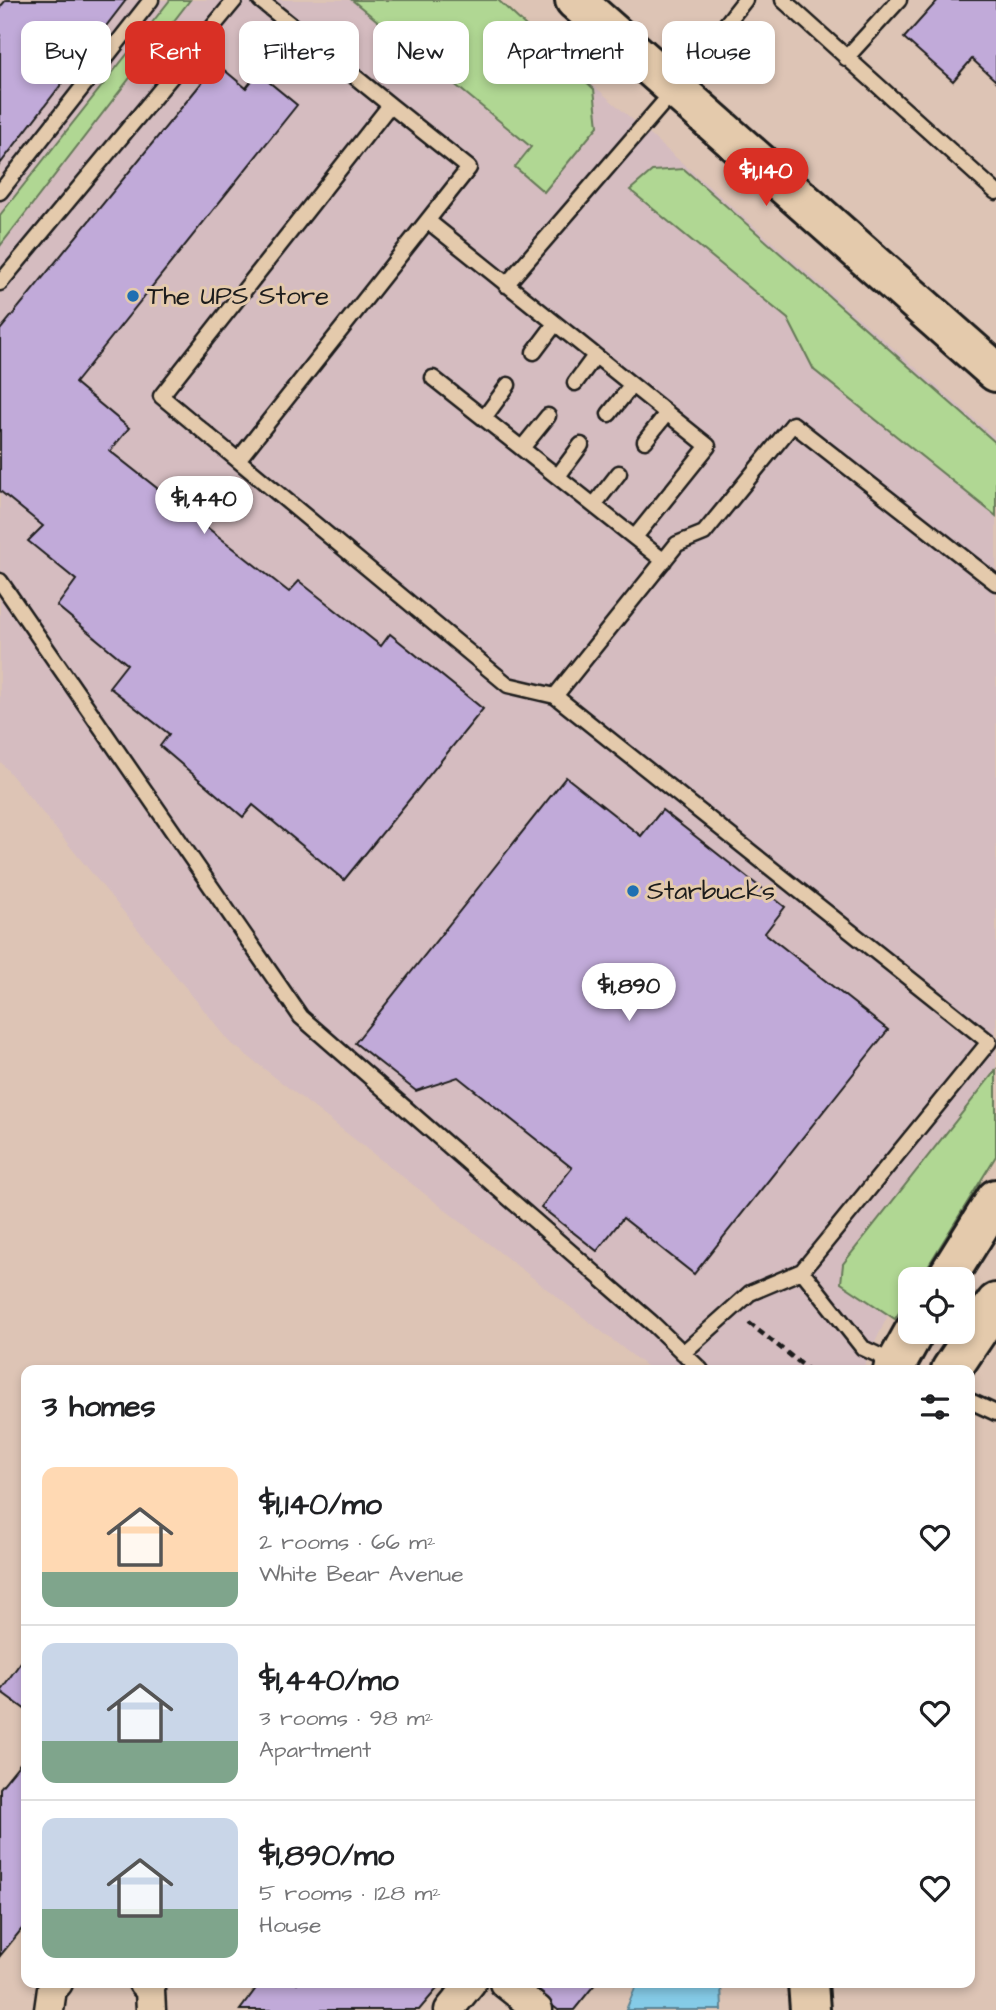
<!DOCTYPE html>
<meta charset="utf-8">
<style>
:root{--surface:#fff;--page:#f2f2f2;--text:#202124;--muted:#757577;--line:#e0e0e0;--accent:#d93025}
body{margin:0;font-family:"Architects Daughter",sans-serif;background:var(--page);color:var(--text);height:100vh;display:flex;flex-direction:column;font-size:26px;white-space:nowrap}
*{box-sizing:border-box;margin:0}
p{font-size:23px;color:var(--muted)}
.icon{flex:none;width:38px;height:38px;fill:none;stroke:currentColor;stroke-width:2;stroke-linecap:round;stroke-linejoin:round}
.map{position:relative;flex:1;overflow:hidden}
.sheet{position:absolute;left:21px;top:1365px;width:954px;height:623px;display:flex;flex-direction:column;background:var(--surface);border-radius:14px;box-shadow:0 4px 10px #0003}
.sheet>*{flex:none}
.banner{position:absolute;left:21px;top:21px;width:956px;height:63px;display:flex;gap:14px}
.fabs{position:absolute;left:898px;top:1267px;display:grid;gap:14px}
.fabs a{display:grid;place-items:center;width:77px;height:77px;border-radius:14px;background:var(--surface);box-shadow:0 4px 10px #0003;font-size:35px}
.price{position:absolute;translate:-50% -60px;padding:0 16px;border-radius:24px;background:#fff;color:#222;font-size:23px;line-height:46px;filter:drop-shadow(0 2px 4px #0008)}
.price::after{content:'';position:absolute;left:50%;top:42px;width:21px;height:16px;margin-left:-10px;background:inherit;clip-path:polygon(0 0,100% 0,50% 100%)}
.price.current{background:var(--accent);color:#fff}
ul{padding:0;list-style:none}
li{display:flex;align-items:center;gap:21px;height:175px;padding:0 21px}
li+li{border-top:2px solid var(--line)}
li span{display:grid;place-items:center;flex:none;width:196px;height:140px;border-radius:14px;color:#555}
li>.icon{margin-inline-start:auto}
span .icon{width:84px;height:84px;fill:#fffc;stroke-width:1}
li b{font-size:30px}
h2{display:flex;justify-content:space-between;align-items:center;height:84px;padding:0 21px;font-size:30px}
.tag{padding:0 24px;border-radius:14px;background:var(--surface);box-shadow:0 4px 10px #0003;font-size:24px;line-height:63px}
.tag.current{background:var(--accent);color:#fff}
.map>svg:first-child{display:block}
.built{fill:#d5bcc0}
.green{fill:#b0d793;stroke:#667a58;stroke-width:2}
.water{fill:#85cbe7;stroke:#5b8596;stroke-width:2}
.building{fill:#c1aad9;stroke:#1c1c1c;stroke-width:2}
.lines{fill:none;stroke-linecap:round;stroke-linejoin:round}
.lane-casing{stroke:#1c1c1c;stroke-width:19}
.street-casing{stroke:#1c1c1c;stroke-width:33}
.secondary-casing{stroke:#1c1c1c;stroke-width:44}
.path{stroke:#1c1c1c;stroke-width:4.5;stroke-dasharray:7 5;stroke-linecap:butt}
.lane{stroke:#e4caac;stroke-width:14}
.street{stroke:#e4caac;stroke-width:28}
.secondary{stroke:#e4caac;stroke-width:38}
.poi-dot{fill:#1f6fb2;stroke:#e4caac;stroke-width:2.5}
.labels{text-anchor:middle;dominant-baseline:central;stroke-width:6;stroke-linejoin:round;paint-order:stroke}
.poi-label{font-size:26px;fill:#1c1c1c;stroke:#e4caac;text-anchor:start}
</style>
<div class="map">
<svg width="996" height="2010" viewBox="0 0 996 2010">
<rect width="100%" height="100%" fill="#ddc4b5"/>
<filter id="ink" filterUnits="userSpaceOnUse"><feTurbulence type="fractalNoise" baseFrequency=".0143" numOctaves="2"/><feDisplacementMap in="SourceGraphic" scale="14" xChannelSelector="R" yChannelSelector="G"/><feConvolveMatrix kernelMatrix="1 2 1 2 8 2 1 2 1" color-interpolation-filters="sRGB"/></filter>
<g filter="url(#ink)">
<path class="built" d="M 0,0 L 496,0 L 996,438 L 996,1155 L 910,1279 L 888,1315 L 862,1370 L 651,1370 L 231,1043 L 0,761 Z"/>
<path class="green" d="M 170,0 L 190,0 L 0,246 L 0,215 Z
M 352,0 L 498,0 L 594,89 L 598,126 L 544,192 L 515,167 L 531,147 Z
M 684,169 L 996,443 L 996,516 L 814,370 L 788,319 L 630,190 L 652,171 Z
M 996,1070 L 996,1156 L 920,1279 L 910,1279 L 910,1295 L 895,1319 L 841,1283 L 843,1264 Z"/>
<path class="water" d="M 637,1983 L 721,1983 L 722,2010 L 626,2010 Z"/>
<path class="building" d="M 6,0 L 126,0 L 0,164 L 0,7 Z
M 938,0 L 996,0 L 996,81 L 972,59 L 953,81 L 904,38 Z
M 217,64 L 246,88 L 258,73 L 297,105 L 75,383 L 129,428 L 110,451 L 289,592 L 299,581 L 381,646 L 390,634 L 483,709 L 344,880 L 253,805 L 243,817 L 160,746 L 169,734 L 109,687 L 127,664 L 57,606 L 76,580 L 28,541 L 43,526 L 0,491 L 0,330 Z
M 566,777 L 641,836 L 662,810 L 785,907 L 765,933 L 888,1030 L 694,1274 L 623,1218 L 597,1251 L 541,1207 L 572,1168 L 458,1077 L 416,1091 L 355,1043 Z
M 26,1655 L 26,1710 L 0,1691 Z
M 26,1756 L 26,1924 L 0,1956 L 0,1788 Z
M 260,1983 L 442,1983 L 419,2010 L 240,2010 Z
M 543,1983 L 596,1983 L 574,2010 L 558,2010 L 535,1992 Z"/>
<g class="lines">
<g class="lane-casing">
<path id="lane" d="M 260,0 L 390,105
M 783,0 L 996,192
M 846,58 L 899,0
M 0,192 L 151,0
M 428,221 L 708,446 L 635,537
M 0,283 L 235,0
M 506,285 L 676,88 L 745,0
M 534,352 L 555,324
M 433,378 L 664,561
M 575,383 L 595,356
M 609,414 L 632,385
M 484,418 L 508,385
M 645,441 L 667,413
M 522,448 L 548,416
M 238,460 L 469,168 L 390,105 L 161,396 L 508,685 L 555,696 L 989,1042 L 802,1271 L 863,1348 L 895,1363
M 558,476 L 581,445
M 594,505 L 619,473
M 0,581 L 301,1017 L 652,1323 L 701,1370
M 555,696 L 677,544 L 704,533 L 793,424 L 996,583
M 683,1353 L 750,1293 L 802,1271
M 970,1401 L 996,1413"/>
</g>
<g class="street-casing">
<path id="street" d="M 143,1983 L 150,1990 L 151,2010
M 504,1983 L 538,2010
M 49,2010 L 52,1989 L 58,1983
M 449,2010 L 471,1983"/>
</g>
<g class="secondary-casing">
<path id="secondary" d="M 575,0 L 996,372
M 946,1279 L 996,1199
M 893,1370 L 914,1332
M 951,1370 L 996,1303
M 808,1983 L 810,2010"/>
</g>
<path class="path" d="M 749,1323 L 809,1370"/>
<use href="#lane" class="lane"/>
<use href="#street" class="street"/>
<use href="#secondary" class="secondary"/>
</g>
</g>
<g class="poi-dot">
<circle cx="133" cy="296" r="7"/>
<circle cx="633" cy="891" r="7"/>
</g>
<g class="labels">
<g class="poi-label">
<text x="147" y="296">The UPS Store</text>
<text x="647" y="891">Starbucks</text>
</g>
</g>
</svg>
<div class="fabs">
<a><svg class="icon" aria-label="locate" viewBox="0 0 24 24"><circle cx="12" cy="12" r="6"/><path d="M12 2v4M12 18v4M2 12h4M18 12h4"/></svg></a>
</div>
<b class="price current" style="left:766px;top:208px">$1,140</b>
<b class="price" style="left:204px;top:536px">$1,440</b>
<b class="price" style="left:629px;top:1023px">$1,890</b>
<div class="banner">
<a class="tag">Buy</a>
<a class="tag current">Rent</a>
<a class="tag">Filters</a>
<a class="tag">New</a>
<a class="tag">Apartment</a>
<a class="tag">House</a>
</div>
<section class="sheet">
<h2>3 homes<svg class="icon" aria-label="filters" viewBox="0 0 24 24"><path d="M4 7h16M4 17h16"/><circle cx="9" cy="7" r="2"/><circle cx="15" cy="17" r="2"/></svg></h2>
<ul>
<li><span style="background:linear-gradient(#ffd9b3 75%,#7fa58c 0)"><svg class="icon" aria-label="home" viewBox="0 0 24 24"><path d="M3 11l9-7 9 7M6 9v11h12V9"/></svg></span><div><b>$1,140/mo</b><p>2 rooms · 66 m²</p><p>White Bear Avenue</p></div><svg class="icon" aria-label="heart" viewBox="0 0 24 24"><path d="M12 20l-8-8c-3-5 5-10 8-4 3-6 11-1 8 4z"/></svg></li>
<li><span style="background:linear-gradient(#c9d6e8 70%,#7fa58c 0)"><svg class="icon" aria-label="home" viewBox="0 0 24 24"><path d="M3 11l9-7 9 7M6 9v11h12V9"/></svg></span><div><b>$1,440/mo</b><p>3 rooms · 98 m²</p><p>Apartment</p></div><svg class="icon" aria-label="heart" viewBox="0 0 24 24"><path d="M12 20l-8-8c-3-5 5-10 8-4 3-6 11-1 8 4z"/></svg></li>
<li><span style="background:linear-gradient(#c9d6e8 65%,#7fa58c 0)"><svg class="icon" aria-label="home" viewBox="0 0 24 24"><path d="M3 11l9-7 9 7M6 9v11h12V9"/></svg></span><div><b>$1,890/mo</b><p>5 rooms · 128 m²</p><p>House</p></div><svg class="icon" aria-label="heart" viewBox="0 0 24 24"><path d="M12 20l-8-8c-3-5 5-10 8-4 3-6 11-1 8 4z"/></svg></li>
</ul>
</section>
</div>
